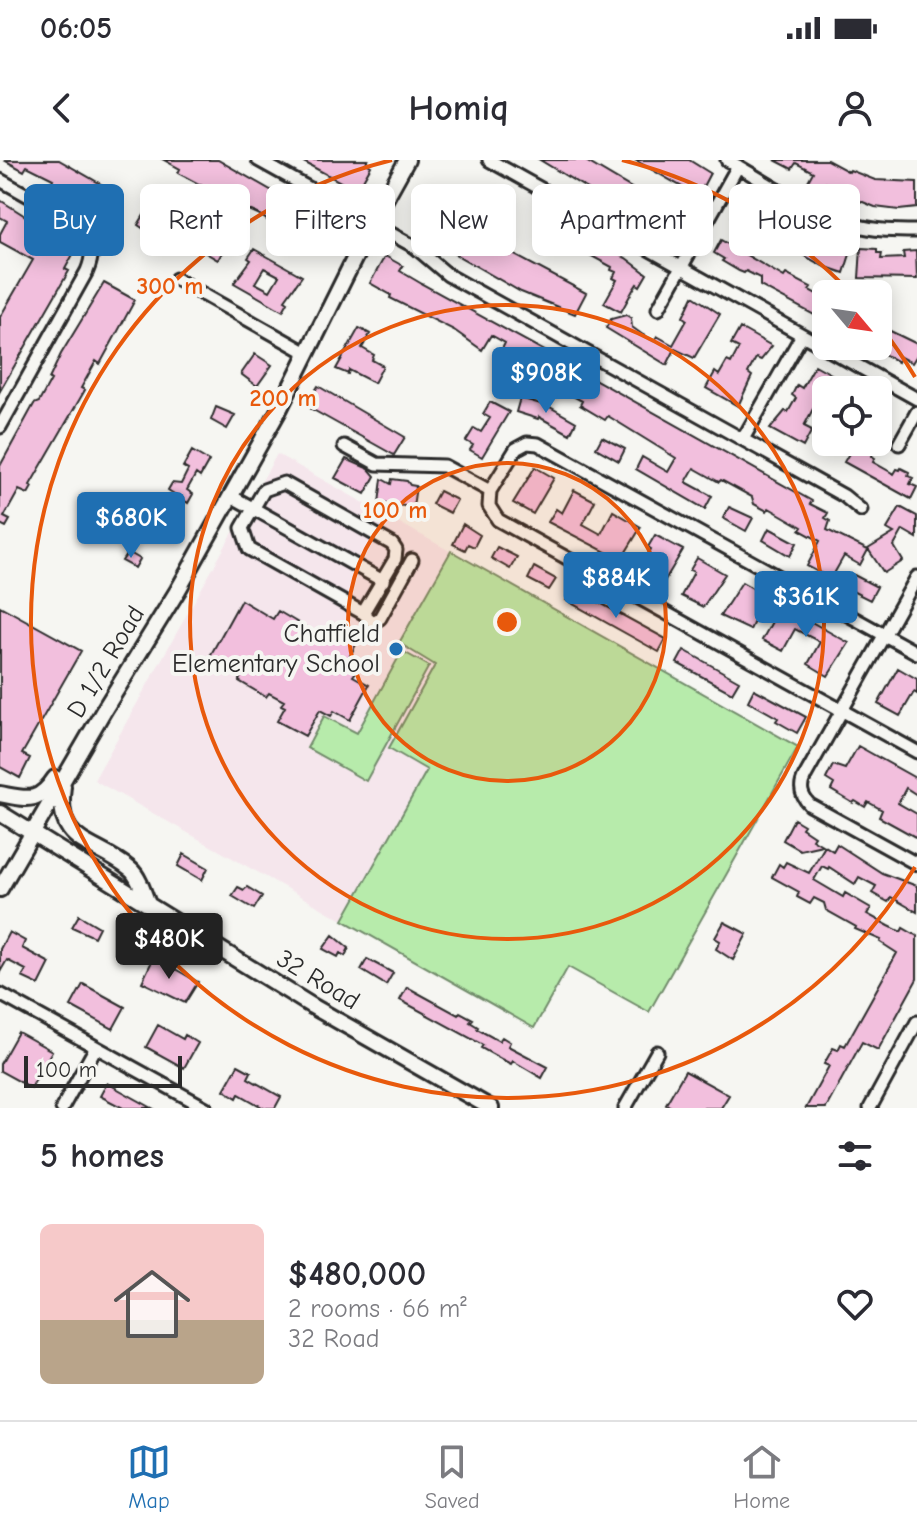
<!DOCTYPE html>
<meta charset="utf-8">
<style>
:root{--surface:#fff;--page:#f2f2f3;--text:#2b2b33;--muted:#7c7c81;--line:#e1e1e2;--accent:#1f6fb2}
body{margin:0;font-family:"Comic Neue",sans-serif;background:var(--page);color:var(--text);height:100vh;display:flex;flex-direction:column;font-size:30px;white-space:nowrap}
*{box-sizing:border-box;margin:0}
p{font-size:26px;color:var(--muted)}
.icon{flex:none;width:44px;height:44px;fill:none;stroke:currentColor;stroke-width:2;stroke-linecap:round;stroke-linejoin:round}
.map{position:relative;height:948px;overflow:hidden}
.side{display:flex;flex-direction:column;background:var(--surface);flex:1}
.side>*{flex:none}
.guide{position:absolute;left:24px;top:24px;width:870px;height:72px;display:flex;gap:16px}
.needle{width:52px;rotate:119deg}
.tools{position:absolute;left:812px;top:120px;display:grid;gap:16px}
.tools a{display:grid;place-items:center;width:80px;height:80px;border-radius:12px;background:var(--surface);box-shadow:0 4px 20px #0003;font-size:40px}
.scale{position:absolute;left:24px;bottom:20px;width:158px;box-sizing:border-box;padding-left:8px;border:4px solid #2b2b2b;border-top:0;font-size:22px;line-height:28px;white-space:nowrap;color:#2b2b2b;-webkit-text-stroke:6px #f6f6f2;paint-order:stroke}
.price{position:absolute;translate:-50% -68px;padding:0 18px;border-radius:8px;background:var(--accent);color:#fff;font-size:26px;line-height:52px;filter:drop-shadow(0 2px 4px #0008)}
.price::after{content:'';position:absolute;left:50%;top:48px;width:24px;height:18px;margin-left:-12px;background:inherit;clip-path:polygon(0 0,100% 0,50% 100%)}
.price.on{background:#222;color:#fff}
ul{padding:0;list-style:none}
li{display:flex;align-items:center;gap:24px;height:200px;padding:0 40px}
li span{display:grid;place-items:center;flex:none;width:224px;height:160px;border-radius:12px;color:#555}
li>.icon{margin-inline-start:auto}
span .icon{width:96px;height:96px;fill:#fffc;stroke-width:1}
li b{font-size:34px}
h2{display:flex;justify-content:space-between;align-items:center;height:96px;padding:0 40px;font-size:34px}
.chip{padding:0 28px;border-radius:12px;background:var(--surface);box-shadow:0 4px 20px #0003;font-size:28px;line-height:72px}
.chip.on{background:var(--accent);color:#fff}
.status{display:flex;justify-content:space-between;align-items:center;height:56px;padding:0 40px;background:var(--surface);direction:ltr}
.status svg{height:22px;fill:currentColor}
header{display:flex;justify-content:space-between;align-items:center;height:104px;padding:0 40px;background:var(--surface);font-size:36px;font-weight:700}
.menu{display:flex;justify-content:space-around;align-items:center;height:112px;border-top:2px solid var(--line);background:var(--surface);font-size:22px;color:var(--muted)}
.menu a{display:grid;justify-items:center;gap:4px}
.menu .on{color:var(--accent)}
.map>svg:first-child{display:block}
.built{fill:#f5e6ec}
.green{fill:#b7ebab;stroke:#718b6b;stroke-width:2}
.building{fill:#f2bfdd;stroke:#2b2b2b;stroke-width:2;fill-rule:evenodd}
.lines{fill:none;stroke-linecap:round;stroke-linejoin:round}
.minor-casing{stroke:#2b2b2b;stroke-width:17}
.major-casing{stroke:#2b2b2b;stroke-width:20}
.minor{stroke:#f6f6f2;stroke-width:11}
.major{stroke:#f6f6f2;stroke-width:14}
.ring{fill:none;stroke:#e8590c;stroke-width:4}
.poi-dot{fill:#1f6fb2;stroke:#f6f6f2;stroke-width:3}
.labels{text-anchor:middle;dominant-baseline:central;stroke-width:8;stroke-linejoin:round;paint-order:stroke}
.poi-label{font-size:26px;fill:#2b2b2b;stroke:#f6f6f2;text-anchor:end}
.street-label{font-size:26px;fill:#2b2b2b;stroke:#f6f6f2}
.centre{fill:#e8590c;stroke:#f6f6f2;stroke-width:4}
.ring-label{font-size:24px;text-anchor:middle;font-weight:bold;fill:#e8590c;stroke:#f6f6f2;stroke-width:8;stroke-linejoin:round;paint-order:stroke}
</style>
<div class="status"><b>06:05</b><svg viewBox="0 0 49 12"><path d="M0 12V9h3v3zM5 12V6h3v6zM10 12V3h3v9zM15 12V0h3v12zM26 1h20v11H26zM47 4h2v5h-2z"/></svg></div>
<header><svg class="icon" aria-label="back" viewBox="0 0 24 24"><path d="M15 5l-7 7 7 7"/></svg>Homiq<svg class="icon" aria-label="person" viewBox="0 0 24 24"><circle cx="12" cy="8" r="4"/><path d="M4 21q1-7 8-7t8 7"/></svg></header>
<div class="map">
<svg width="917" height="948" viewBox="0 0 917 948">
<rect width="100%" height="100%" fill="#f6f6f2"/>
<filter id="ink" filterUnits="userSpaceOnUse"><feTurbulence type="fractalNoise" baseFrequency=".0125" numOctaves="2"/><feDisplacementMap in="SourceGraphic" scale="16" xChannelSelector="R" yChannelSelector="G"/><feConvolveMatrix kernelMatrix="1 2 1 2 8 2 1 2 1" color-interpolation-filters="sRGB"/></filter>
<g filter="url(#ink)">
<path class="built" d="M 277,294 L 798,587 L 649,852 L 568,807 L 534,868 L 94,620 Z"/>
<path class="green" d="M 451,391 L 798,587 L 649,852 L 568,807 L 534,868 L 343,760 L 427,610 L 389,588 L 435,505 L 399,483 Z
M 402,491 L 429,506 L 366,621 L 307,588 L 324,556 L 357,573 Z"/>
<path class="building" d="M 4,0 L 59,0 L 111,30 L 98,54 L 49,27 L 53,19 L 27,6 L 24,11 Z
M 164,0 L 218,0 L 337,68 L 323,92 L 317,91 L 309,87 L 312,83 L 288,70 L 286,73 L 258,54 L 231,42 L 233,37 L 210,25 L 208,29 L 178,13 L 180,9 Z
M 300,0 L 368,0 L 366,3 L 371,6 L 357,31 Z
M 540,0 L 584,0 L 657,43 L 661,36 L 671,41 L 668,47 L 684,56 L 677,69 L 665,62 L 663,67 L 655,64 L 616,46 Z
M 635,0 L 689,0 L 710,13 L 698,36 Z
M 775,0 L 827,0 L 849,12 L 850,10 L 875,20 L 917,22 L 917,48 L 899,50 L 875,47 L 841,33 L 826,23 L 822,29 L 808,21 L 813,12 L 796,3 L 792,9 Z
M 744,34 L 758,39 L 831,82 L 832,78 L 848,82 L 846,87 L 852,88 L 844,113 L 823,106 L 732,56 Z
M 0,40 L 33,61 L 35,58 L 42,62 L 45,66 L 42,71 L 76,89 L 65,109 L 69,111 L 0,231 L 0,157 L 33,100 L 0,82 L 0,74 L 7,61 L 0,57 Z
M 438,49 L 505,90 L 586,133 L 575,154 L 521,132 L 455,94 L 456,91 L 426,70 Z
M 146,52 L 164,64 L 156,77 L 138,65 Z
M 198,65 L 216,75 L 213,80 L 225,87 L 218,100 L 199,89 L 202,84 L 191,78 Z
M 570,70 L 626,98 L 647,114 L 640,126 L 637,124 L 633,130 L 621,152 L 604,143 L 617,120 L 613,118 L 616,112 L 611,110 L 612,107 L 564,81 Z
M 721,80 L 784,117 L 786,114 L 811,127 L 809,130 L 826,139 L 826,159 L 817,154 L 816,156 L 760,126 L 760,118 L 746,111 L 744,113 L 739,111 L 722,101 L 724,99 L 714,93 Z
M 861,88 L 877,89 L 877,93 L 882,93 L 881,99 L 904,98 L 903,92 L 916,91 L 917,119 L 859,118 Z
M 254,89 L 302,116 L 285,140 L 288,142 L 283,151 L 234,123 L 251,100 L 248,98 ZM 264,108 L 279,116 L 270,131 L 255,123 Z
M 385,96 L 403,106 L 400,111 L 422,124 L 574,207 L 571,213 L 587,222 L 590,217 L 594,219 L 812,341 L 810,344 L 828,353 L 825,358 L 830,361 L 827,370 L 868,390 L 860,405 L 844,396 L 831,419 L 807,406 L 820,381 L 800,370 L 802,367 L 769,348 L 767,351 L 754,344 L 752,337 L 721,320 L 719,322 L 694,308 L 686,322 L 712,336 L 705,349 L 636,309 L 642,297 L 668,312 L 676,298 L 608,256 L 605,260 L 580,245 L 582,241 L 536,216 L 538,211 L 519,200 L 516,205 L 499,195 L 505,183 L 491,175 L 482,190 L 454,170 L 390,138 L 391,135 L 370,123 Z
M 104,123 L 135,140 L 100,204 L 96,201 L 81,228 L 85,230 L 30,325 L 32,327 L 28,334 L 19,330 L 4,357 L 10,360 L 6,367 L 0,364 L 0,306 L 34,244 L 39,242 L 51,220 L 49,219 L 61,194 Z
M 693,136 L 720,154 L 694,198 L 675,189 L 667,205 L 606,168 L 611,159 L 626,155 L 631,158 L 632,167 L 643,175 L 654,181 L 657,176 L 673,185 L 687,160 L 683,157 Z
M 878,165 L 917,184 L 917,195 L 912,203 L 900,197 L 898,202 L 878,191 Z
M 359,168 L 370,174 L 362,188 L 374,195 L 372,200 L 383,206 L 374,223 L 349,210 L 348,214 L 336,209 Z
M 740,168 L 772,186 L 761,200 L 756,198 L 748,213 L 752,216 L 738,246 L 706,228 L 715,212 L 719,215 L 727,201 L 731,203 L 739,188 L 731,184 Z
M 255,194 L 272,205 L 257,226 L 241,214 Z
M 815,205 L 840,219 L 833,230 L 826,230 L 826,237 L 819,249 L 814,247 L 804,266 L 812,270 L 803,287 L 770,269 L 785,251 L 788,252 L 796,238 L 792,235 L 797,225 L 802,228 Z
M 318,226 L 405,277 L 394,295 L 306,246 Z
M 520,238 L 548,246 L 576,262 L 570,274 L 539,257 L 538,259 L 516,252 Z
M 490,242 L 509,252 L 482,297 L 470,290 L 473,285 L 466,281 L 474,268 L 481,272 L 490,258 L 483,254 Z
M 216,247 L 235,255 L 227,269 L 211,260 Z
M 602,277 L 625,289 L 619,301 L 596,288 Z
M 855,283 L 873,293 L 872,296 L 875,298 L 873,302 L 894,314 L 897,309 L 900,310 L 901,308 L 909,312 L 908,316 L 913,318 L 910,324 L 917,327 L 911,339 L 844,302 Z
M 192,291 L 209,301 L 200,317 L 196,314 L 187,330 L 193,334 L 188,343 L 168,330 L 172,323 L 181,324 L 188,310 L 183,307 Z
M 346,299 L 369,309 L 375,316 L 365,334 L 335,318 Z
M 535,307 L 554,318 L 533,354 L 513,343 Z
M 382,319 L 391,324 L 392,319 L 407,321 L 410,325 L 416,326 L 413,347 L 379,343 Z
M 574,330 L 595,341 L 583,364 L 601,374 L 613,351 L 641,367 L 621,400 L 548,362 L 556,349 L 562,353 Z
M 439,331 L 457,340 L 450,353 L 432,344 Z
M 729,347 L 753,358 L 746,371 L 723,358 Z
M 900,347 L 917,356 L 917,378 L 903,370 L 894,386 L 903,401 L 884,413 L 868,389 L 894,373 L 887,369 Z
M 165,354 L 177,361 L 167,379 L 155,373 Z
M 463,364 L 480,375 L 474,387 L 468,384 L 465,390 L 453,384 Z
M 769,368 L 797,383 L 790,396 L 763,380 Z
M 655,375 L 683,390 L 662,425 L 639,412 L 651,389 L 648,387 Z
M 497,387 L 517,397 L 510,409 L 491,398 Z
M 128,392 L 140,399 L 135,408 L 122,401 Z
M 697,398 L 725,414 L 703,447 L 681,436 L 694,412 L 690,410 Z
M 534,407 L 556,419 L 549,430 L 528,419 Z
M 854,415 L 877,427 L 870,440 L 848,429 Z
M 742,422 L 766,436 L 750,470 L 720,456 Z
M 573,428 L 666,479 L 659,492 L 566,440 Z
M 241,440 L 273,459 L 278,451 L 305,467 L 302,472 L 318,480 L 320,475 L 324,477 L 332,463 L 359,479 L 345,505 L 356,512 L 353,516 L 369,525 L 350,560 L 334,551 L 331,556 L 320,550 L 305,576 L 277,561 L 285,547 L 281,545 L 284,541 L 269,533 L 266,537 L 239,521 L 242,514 L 210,496 Z
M 781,445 L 849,483 L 828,516 L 808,504 L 820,482 L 795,469 L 783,491 L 762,480 Z
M 0,446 L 81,491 L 22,594 L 30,598 L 20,618 L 0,607 Z
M 684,490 L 739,521 L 732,533 L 677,503 Z
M 898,508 L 917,519 L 917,534 L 914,532 L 900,556 L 878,544 Z
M 754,529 L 806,557 L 797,573 L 776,561 L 778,558 L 748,541 Z
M 858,586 L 917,619 L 917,635 L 906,628 L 898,643 L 917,654 L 917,678 L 879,657 L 882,650 L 868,642 L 865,647 L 855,641 L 853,643 L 831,630 L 834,624 L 826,619 L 833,605 L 845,609 Z
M 794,659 L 804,665 L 802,668 L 814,676 L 812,679 L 822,685 L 800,690 L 783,680 Z
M 837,684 L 882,713 L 917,726 L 917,752 L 891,737 L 888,742 L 872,733 L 876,726 L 859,717 L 855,724 L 829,707 L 828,709 L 822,706 L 814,720 L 843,737 L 845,733 L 871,748 L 867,754 L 889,766 L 901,772 L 903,768 L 917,776 L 917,819 L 878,890 L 862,882 L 826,948 L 806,948 L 829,906 L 824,904 L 833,888 L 838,890 L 841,884 L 845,886 L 897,793 L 880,782 L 881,780 L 855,769 L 856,767 L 826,750 L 824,743 L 814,738 L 810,744 L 797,737 L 799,732 L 772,717 L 779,704 L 783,707 L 786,702 L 809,713 L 825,686 L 833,691 Z
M 184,694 L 208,708 L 202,720 L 178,706 Z
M 238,727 L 244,730 L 247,727 L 262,736 L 254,749 L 232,736 Z
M 79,755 L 99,767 L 94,777 L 72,767 Z
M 724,762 L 747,774 L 733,800 L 716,789 L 720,781 L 715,778 Z
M 133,770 L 144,776 L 134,794 L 126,789 L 129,785 L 126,783 Z
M 9,772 L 25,781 L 22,788 L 50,803 L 39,825 L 22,817 L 26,810 L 7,800 L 0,812 L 0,789 Z
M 333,775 L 349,788 L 345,796 L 340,793 L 338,797 L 323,789 Z
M 154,797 L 198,822 L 185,843 L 142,822 Z
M 367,799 L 393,813 L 386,825 L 361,810 Z
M 83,824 L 125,847 L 113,869 L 71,846 Z
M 407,827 L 458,855 L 460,852 L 473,859 L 470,862 L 478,867 L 477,869 L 499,881 L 502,877 L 510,882 L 508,886 L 548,907 L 542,918 L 513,901 L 511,904 L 501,899 L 481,888 L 483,885 L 400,840 Z
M 158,865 L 183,879 L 185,875 L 198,883 L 184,908 L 146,887 Z
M 18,872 L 52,891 L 31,928 L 0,911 L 0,904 Z
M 238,905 L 251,912 L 248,918 L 281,937 L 275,948 L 264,948 L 239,934 L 237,938 L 224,930 Z
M 685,911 L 729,935 L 721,948 L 673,948 L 666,944 Z
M 107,923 L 152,948 L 123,948 L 100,936 Z"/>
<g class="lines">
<g class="minor-casing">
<path id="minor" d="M 258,0 L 415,87 L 448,115 L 844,336 L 861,350
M 489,0 L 917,239
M 727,0 C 767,22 810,54 855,65 C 876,71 896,71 917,71
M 0,20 C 15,28 30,37 45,45 C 73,61 103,73 87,111 L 0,267
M 176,119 L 307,193
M 658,149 L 738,6
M 743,279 L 802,175
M 899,284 L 917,252
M 344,286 L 377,304 L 444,306 L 490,331
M 231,336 L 383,421
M 917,417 L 805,616 C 799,627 801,636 810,645 L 917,704
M 363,453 L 395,399 L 396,390 L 392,384 L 284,323 L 264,330 L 242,368 L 249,389 L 363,453 L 373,462 L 380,458 L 412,400
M 917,493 L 538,284 L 527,283 L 516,289 L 490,331 L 489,346 L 498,360 L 917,592
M 0,834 L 206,948
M 62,948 L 96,887
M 625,948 L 657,892
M 870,948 L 917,862"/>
</g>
<g class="major-casing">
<path id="major" d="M 63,626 C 55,687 94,679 131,710 C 139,717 144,734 148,744
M 0,634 C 27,639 38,644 55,618
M 0,653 L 312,846 L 491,948
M 0,729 L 104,550 L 178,430 L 279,250 L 372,63 L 407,0"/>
</g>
<use href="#minor" class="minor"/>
<use href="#major" class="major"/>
</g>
</g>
<circle cx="507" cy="462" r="159" fill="#e8590c" fill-opacity=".12"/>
<g class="ring">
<circle cx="507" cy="462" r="159"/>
<circle cx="507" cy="462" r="317"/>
<path d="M915 707A476 476 0 1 1 392 0M622 0A476 476 0 0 1 849 131M880 166A476 476 0 0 1 915 217"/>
</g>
<circle class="poi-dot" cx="396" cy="489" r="8"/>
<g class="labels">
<g class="poi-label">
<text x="380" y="474">Chatfield<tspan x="380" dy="30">Elementary School</tspan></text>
</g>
<g class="street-label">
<text transform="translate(106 502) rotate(-59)">D 1/2 Road</text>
<text transform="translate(318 820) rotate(31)">32 Road</text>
</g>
</g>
<circle cx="507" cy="462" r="12" class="centre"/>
<g class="ring-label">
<text x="170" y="134">300 m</text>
<text x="283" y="246">200 m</text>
<text x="395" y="358">100 m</text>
</g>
</svg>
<div class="tools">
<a><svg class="needle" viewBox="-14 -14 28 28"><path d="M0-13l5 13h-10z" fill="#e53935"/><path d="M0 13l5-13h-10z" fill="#7c7c81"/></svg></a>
<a><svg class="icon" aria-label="locate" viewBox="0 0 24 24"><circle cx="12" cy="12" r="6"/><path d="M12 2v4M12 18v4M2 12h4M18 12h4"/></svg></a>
</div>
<div class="scale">100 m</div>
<b class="price" style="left:546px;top:255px">$908K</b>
<b class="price" style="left:131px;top:400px">$680K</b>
<b class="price" style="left:616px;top:460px">$884K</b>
<b class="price" style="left:806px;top:479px">$361K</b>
<b class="price on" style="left:169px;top:821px">$480K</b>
<div class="guide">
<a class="chip on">Buy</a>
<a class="chip">Rent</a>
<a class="chip">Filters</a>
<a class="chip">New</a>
<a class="chip">Apartment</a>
<a class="chip">House</a>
</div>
</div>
<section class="side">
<h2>5 homes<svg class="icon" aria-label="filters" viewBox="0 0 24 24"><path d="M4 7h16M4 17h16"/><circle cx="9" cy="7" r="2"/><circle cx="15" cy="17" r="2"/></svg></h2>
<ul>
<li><span style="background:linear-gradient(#f6c9c9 60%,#b9a48a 0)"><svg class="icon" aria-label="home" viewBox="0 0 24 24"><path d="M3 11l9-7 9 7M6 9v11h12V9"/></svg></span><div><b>$480,000</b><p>2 rooms · 66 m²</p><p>32 Road</p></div><svg class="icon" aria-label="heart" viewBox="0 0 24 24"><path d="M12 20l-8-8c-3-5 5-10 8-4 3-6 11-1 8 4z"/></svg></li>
</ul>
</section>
<nav class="menu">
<a class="on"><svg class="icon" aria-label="map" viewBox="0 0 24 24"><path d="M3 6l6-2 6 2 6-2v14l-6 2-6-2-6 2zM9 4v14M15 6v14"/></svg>Map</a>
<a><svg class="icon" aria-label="saved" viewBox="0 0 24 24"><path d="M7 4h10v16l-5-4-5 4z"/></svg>Saved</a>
<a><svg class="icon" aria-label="home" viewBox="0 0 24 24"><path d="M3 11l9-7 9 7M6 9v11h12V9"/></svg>Home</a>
</nav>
